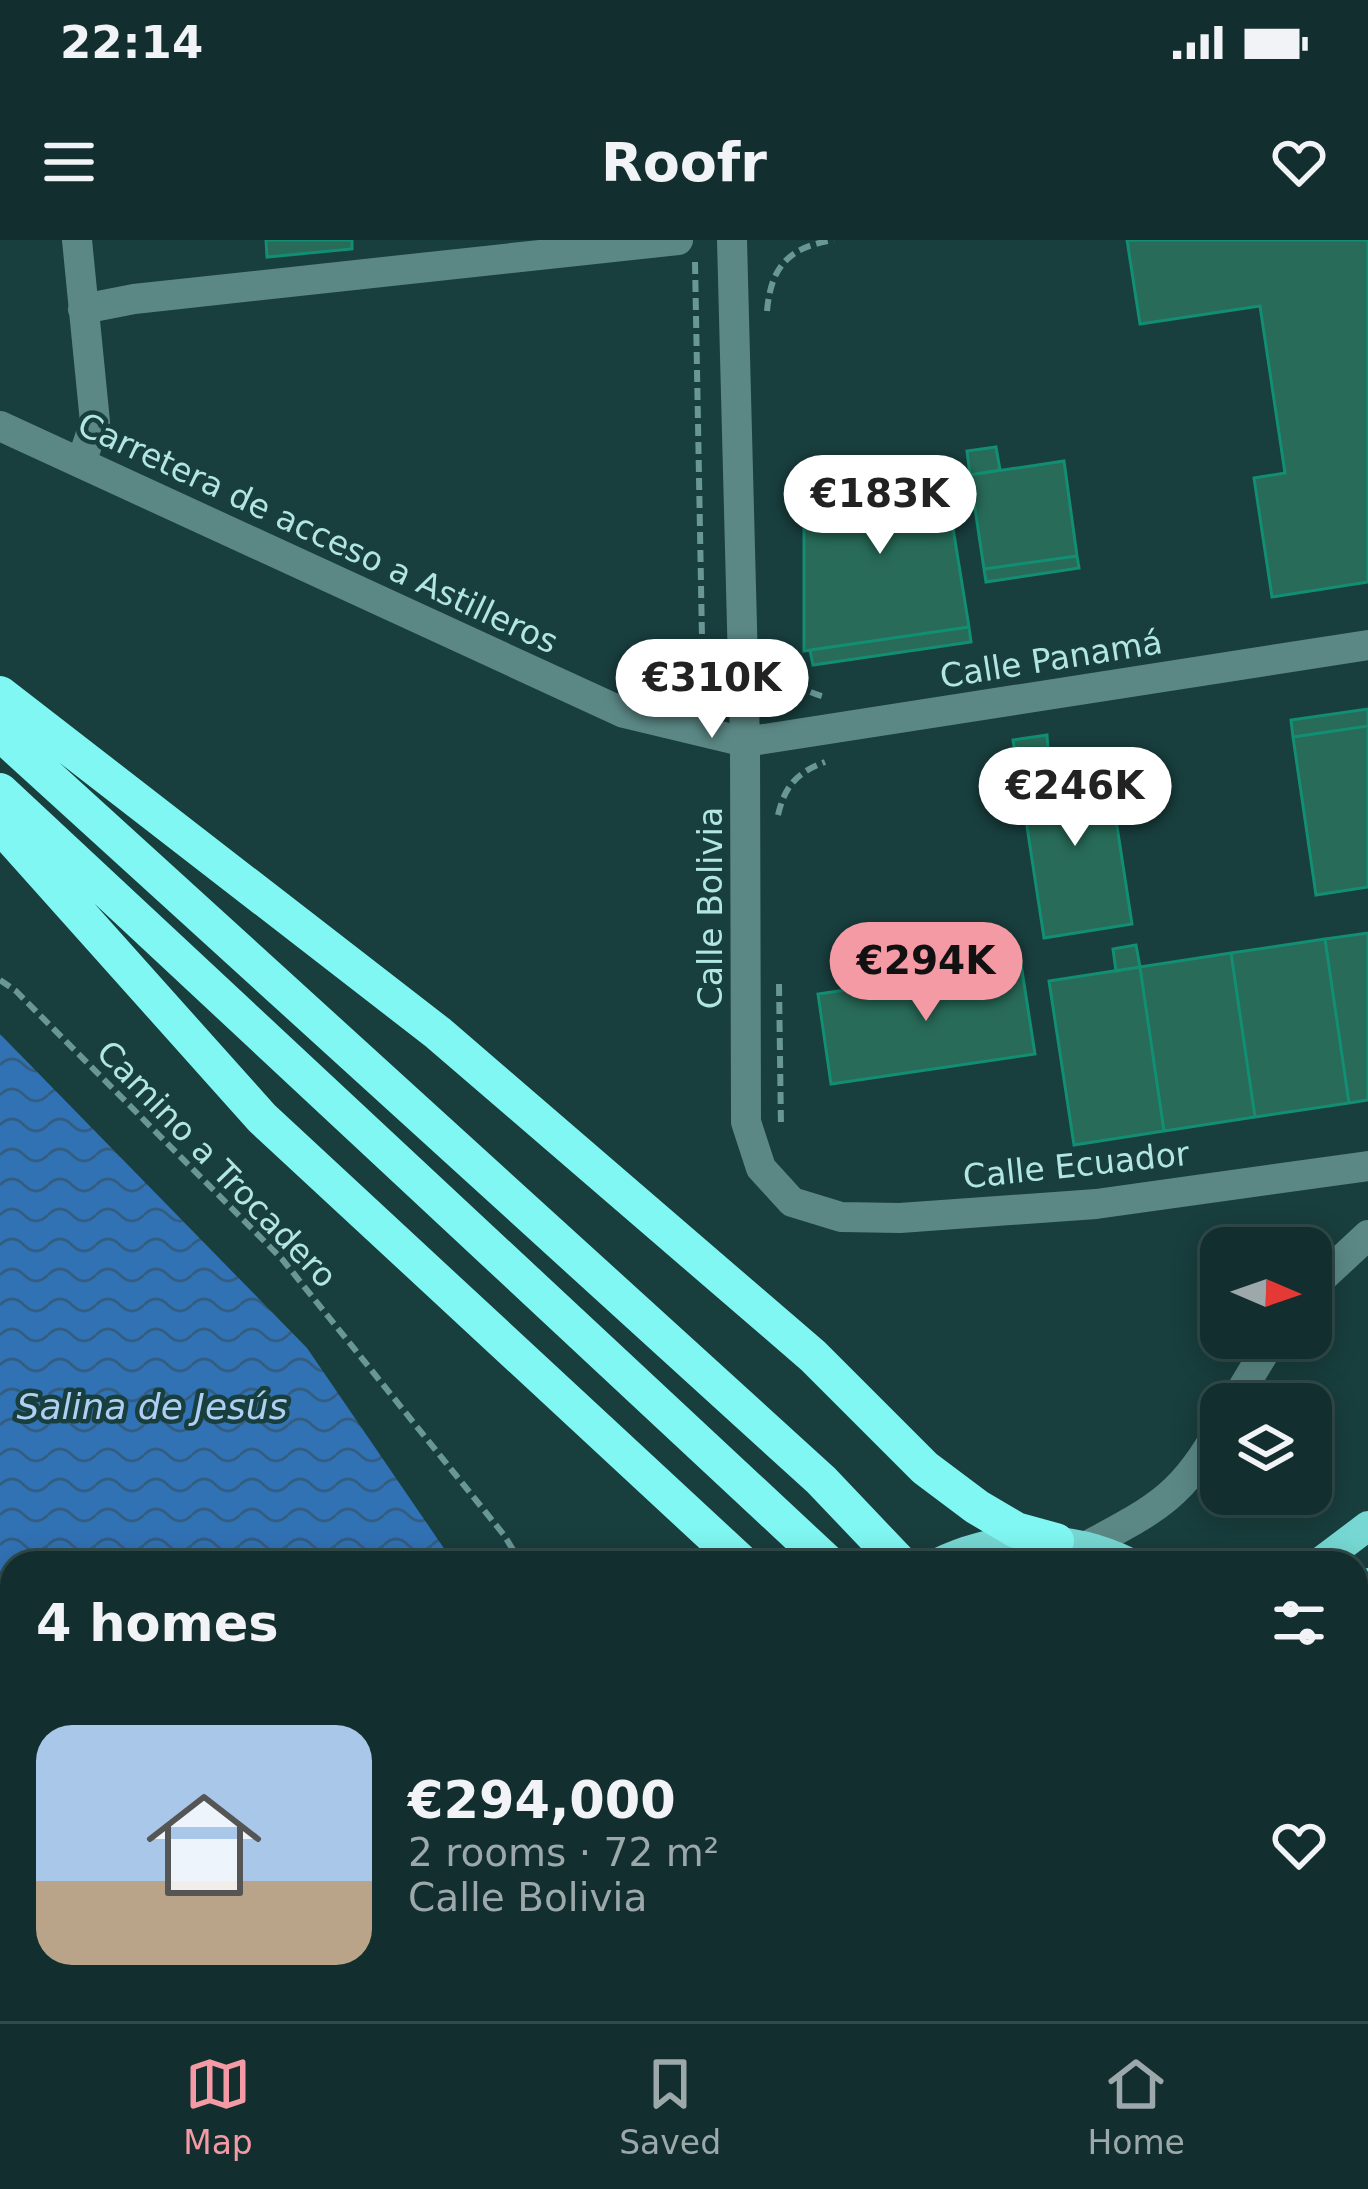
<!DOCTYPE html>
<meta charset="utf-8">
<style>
:root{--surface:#122e2e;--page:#1b3636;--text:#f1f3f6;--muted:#9ca8aa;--line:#314a4a;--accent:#f49aa5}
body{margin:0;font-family:"DejaVu Sans",sans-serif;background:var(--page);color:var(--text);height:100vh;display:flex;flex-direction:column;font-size:45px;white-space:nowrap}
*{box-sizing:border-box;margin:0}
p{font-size:39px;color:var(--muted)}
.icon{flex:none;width:66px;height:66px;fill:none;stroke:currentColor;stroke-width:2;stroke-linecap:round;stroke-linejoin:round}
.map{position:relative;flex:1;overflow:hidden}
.panel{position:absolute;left:0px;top:1311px;width:1368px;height:471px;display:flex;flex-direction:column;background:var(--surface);border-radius:36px 36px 0 0;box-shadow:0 6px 30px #0003,0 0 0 3px var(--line)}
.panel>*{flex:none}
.needle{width:78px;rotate:92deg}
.controls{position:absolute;left:1200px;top:987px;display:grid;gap:24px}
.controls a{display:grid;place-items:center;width:132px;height:132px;border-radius:24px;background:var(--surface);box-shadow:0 6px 30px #0003,0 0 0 3px var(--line);font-size:60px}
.price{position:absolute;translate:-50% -102px;padding:0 27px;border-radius:42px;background:#fff;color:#222;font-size:39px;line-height:78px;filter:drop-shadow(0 3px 6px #0008)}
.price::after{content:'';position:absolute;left:50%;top:72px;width:36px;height:27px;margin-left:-18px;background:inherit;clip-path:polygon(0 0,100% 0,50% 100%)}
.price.on{background:var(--accent);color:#111}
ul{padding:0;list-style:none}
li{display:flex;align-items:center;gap:36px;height:300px;padding:0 36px}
li span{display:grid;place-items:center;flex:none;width:336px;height:240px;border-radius:36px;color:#555}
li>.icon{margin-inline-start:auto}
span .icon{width:144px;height:144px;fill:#fffc;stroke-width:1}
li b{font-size:51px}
h2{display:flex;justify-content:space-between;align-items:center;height:144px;padding:0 36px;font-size:51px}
.status{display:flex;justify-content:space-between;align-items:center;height:84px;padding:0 60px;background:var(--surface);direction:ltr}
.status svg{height:33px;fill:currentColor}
header{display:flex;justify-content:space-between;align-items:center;height:156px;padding:0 36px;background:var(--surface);font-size:54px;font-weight:800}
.tabs{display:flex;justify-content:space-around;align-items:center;height:168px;border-top:3px solid var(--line);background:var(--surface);font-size:33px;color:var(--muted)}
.tabs a{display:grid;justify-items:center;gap:6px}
.tabs .on{color:var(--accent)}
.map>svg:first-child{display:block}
.water{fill:url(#water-waves)}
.building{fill:#286b58;stroke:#128e72;stroke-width:3}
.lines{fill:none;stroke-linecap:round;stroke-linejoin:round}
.path{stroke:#699795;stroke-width:6;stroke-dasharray:12 6;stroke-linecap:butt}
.minor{stroke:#5b8885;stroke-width:30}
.major{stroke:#77d8d3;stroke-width:30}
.highway{stroke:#80f7f2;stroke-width:36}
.labels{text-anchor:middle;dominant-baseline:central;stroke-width:9;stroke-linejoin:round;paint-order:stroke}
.street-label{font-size:33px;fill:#b1e6e3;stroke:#183e3d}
.water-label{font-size:36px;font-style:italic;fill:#afcff3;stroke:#183e3d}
</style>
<div class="status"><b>22:14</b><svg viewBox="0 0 49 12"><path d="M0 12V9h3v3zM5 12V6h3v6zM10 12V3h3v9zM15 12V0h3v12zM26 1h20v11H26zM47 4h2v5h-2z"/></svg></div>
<header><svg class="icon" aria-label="menu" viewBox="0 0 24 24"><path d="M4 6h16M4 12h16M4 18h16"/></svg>Roofr<svg class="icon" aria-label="heart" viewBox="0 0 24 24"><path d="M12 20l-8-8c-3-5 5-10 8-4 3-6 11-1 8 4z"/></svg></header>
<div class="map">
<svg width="1368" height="1781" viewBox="0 0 1368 1781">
<defs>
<pattern id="water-waves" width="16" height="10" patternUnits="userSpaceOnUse" patternTransform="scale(3)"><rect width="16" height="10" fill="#3172b5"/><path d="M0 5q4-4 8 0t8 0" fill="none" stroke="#335e82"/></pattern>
</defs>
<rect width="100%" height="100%" fill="#183e3d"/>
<path class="water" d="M 0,794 L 307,1108 L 454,1323 L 12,1323 L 12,1770 L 631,1770 L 631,1781 L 0,1781 Z"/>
<path class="building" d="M 266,0 L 352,0 L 352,9 L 267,17 Z
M 1127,0 L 1368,0 L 1368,342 L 1272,357 L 1254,238 L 1285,233 L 1260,66 L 1140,84 Z
M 996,207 L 1000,230 L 970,235 L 967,211 Z
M 942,220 L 969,387 L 804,411 L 804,239 Z
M 1064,221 L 1077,316 L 984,329 L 970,235 Z
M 1077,316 L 1079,328 L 986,342 L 984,329 Z
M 969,387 L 971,402 L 813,425 L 810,410 Z
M 1368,469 L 1368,486 L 1293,497 L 1291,480 Z
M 1368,486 L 1368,647 L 1316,655 L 1293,497 Z
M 1047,495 L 1048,509 L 1015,513 L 1013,500 Z
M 1107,521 L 1132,684 L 1044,698 L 1019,534 Z
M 1368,693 L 1368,860 L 1349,863 L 1325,699 Z
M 1325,699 L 1349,863 L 1255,877 L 1231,713 Z
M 1136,705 L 1140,727 L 1116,731 L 1113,709 Z
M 1231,713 L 1255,877 L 1164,891 L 1140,727 Z
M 1021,724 L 1035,814 L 831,844 L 818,754 Z
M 1140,727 L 1164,891 L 1074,905 L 1049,741 Z"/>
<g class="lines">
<path class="path" d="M 695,22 L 702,398
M 767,71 C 771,26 789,7 834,0
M 774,414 C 786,438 799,450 825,457
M 778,575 C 785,546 796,533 825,522
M 0,740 L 16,751 L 282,1019 L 504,1295 L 521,1323
M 779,744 L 781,887
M 653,1781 L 654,1770"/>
<path class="minor" d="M 77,0 L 95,182 L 81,223
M 732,0 L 745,502 L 746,882 L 761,928 L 792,962 L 841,977 L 900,978 L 1096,964 L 1368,926
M 83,69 L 134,59 L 678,0
M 0,186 L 624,473 L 745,502 L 1368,405
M 1311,1048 L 1368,995
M 1233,1164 L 1273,1098
M 1087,1306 C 1154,1270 1184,1256 1221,1186"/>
<path class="major" d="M 938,1323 C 1000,1293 1069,1293 1130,1323
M 1319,1323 L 1368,1286
M 1356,1352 L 1368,1343
M 718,1781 L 720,1770
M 778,1781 L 783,1770"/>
<path class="highway" d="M 0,454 L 438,793 L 813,1116 L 925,1228 L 977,1267 L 1016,1290 L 1056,1301
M 0,493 L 821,1240 L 900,1323
M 0,551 L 828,1323
M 0,585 L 262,878 L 742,1323
M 1006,1770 L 1013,1781
M 1107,1770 L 1111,1781
M 1163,1770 L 1166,1781
M 1296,1770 L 1298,1781"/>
</g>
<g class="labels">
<g class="street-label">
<text transform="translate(318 293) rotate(25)">Carretera de acceso a Astilleros</text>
<text transform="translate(1051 419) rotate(-9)">Calle Panamá</text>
<text transform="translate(710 668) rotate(-90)">Calle Bolivia</text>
<text transform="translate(217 924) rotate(46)">Camino a Trocadero</text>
<text transform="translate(1076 925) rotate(-6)">Calle Ecuador</text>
</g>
<g class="water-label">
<text x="152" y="1166">Salina de Jesús</text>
</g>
</g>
</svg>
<div class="controls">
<a><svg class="needle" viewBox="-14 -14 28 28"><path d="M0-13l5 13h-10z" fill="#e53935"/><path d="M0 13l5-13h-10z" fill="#9ca8aa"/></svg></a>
<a><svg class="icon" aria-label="layers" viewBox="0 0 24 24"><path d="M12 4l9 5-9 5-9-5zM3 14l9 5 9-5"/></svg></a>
</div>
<b class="price" style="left:880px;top:317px">€183K</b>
<b class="price" style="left:712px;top:501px">€310K</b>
<b class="price" style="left:1075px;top:609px">€246K</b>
<b class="price on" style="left:926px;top:784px">€294K</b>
<section class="panel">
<h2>4 homes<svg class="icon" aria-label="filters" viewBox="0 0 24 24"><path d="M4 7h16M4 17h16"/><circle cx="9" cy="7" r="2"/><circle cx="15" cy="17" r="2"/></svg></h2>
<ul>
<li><span style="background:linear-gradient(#a9c7e8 65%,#b9a48a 0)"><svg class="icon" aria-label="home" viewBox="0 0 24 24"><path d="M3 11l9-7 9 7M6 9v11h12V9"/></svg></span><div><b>€294,000</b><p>2 rooms · 72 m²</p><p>Calle Bolivia</p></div><svg class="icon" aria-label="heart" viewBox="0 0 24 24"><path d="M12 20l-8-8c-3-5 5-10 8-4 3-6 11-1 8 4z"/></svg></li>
</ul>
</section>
</div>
<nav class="tabs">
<a class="on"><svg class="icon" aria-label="map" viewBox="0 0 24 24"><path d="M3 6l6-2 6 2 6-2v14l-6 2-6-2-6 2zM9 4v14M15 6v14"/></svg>Map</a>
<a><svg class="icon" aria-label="saved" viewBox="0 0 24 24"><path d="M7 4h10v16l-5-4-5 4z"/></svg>Saved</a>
<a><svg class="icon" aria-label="home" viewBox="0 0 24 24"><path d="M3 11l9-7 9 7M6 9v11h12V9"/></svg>Home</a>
</nav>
